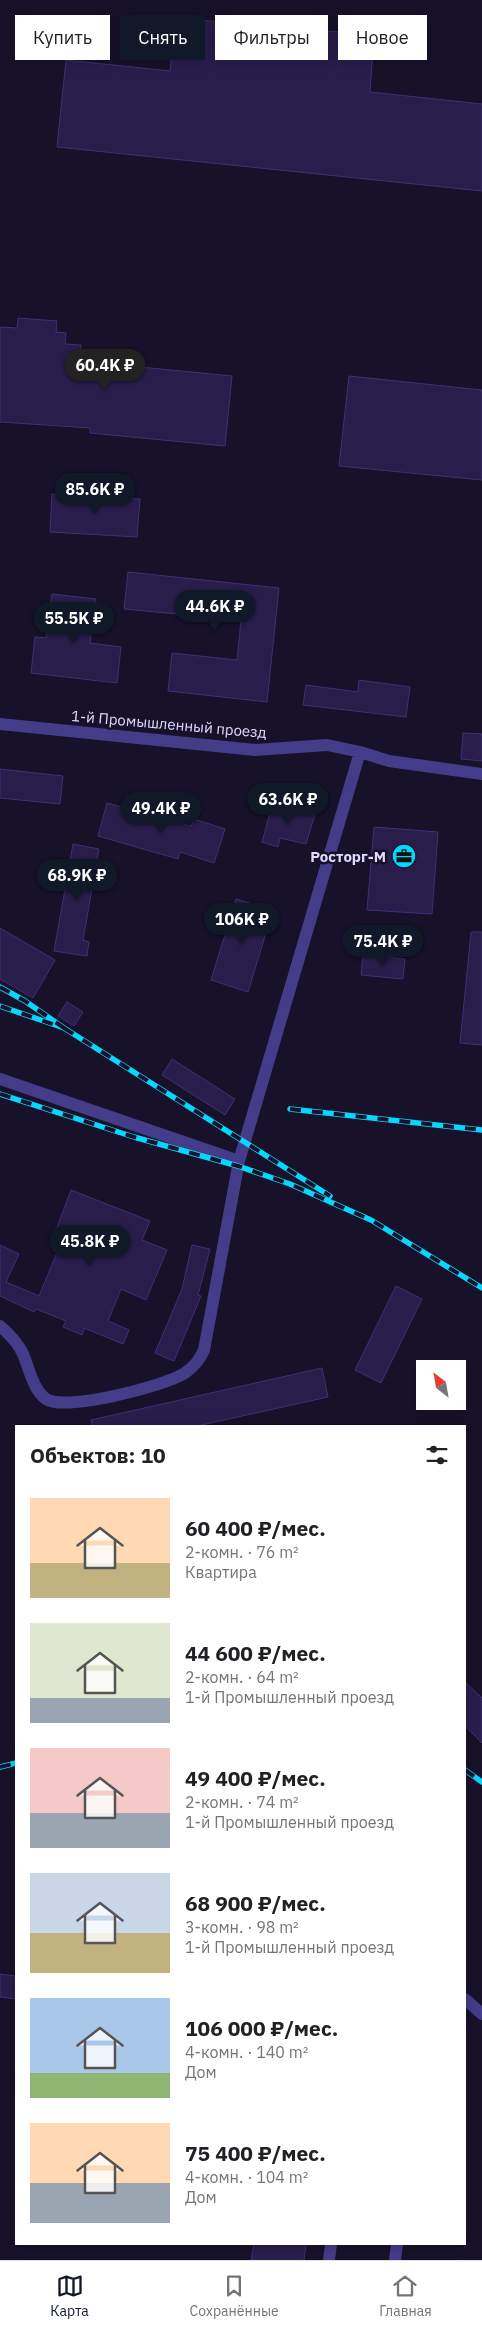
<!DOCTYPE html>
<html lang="ru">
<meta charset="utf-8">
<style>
:root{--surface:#fff;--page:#f2f2f2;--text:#202124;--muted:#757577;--line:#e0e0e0;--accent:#111827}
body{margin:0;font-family:"IBM Plex Sans",sans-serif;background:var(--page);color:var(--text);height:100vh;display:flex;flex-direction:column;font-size:19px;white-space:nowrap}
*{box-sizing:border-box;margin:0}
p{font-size:16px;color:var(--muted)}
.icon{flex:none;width:28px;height:28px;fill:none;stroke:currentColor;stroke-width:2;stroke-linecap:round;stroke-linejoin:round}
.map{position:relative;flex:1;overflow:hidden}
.details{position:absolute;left:15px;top:1425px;width:451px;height:820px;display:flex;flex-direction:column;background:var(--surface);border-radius:0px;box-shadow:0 2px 12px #0003}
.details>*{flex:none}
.top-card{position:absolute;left:15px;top:15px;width:452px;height:45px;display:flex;gap:10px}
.needle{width:32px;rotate:329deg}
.fabs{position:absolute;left:416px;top:1360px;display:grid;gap:10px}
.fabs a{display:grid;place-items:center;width:50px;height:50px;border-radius:0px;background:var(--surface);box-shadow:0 2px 12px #0003;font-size:25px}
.price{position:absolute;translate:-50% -42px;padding:0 11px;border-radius:18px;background:var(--accent);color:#fff;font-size:16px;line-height:32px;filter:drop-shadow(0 1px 2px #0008)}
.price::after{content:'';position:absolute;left:50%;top:30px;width:15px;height:11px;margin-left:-8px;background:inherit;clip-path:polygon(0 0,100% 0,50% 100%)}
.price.selected{background:#222;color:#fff}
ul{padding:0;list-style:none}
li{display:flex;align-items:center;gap:15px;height:125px;padding:0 15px}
li span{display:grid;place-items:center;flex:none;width:140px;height:100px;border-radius:0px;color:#555}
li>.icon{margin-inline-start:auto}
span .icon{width:60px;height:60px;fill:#fffc;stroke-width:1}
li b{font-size:21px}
h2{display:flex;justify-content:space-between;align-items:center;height:60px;padding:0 15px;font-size:21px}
.pill{padding:0 18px;border-radius:0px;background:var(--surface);box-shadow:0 2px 12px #0003;font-size:18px;line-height:45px}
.pill.selected{background:var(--accent);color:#fff}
.menu{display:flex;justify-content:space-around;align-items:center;height:70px;border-top:1px solid var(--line);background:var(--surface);font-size:14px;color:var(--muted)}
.menu a{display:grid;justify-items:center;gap:2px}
.menu .selected{color:var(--accent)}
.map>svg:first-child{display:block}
.building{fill:#291d4b;stroke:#412f77}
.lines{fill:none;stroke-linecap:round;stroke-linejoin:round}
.minor{stroke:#443c88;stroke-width:12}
.rail-casing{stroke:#07d6fd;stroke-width:5.5}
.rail{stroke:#17112a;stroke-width:4;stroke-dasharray:11;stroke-linecap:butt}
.labels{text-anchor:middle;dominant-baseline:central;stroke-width:5;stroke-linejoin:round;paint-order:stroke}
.street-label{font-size:15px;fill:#e0daff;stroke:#17112a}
.poi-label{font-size:15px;font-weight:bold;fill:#e0daff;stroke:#17112a;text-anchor:end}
</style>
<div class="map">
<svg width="482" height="2260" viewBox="0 0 482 2260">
<rect width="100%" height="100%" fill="#17112a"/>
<path class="building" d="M 175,18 L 374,35 L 370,92 L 482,104 L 482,191 L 57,147 L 66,60 L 170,71 Z
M 18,318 L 57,321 L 56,332 L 66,333 L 65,344 L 81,345 L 79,361 L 232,376 L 225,446 L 90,433 L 90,428 L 0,422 L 0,327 L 17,328 Z
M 349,376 L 482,390 L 482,480 L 339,466 Z
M 52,494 L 140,499 L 137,537 L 50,532 Z
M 128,572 L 279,588 L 267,702 L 168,691 L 172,653 L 237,660 L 241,620 L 124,609 Z
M 52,594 L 96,599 L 90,643 L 121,647 L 117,683 L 31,673 L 35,637 L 46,638 Z
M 359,680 L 410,687 L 406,717 L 303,705 L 306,685 L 358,692 Z
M 463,733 L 482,734 L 482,761 L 461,759 Z
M 0,769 L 63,776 L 60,804 L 0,798 Z
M 273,802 L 315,814 L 306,844 L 280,838 L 278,847 L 262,842 Z
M 107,803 L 191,826 L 194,819 L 225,829 L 214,863 L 180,852 L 178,859 L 98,836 Z
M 374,827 L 438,832 L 432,914 L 367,910 Z
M 73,844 L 99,849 L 83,940 L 89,942 L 87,956 L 54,951 Z
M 236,899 L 273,910 L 248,992 L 211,980 Z
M 0,928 L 55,960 L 33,998 L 0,979 Z
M 471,932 L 482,932 L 482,1045 L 460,1043 Z
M 363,955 L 405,959 L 403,979 L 361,975 Z
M 67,1002 L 83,1012 L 74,1026 L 58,1016 Z
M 172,1059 L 235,1099 L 225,1115 L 162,1075 Z
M 71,1190 L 150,1221 L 142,1240 L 167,1250 L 146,1300 L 121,1289 L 108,1321 L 129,1330 L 123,1344 L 84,1328 L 82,1335 L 63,1327 L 66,1321 L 36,1309 L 34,1312 L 0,1296 L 0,1245 L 19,1254 L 6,1282 L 39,1296 L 58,1250 L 50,1246 Z
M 192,1245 L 210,1249 L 198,1295 L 201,1296 L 174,1361 L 155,1353 L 182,1289 Z
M 396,1286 L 422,1299 L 381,1383 L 355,1370 Z
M 322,1368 L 328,1397 L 197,1426 L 92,1426 L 91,1420 Z
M 465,1682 L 482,1698 L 482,1743 L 465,1726 Z
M 0,1974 L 16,1976 L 16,1999 L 0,1997 Z
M 254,2244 L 306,2244 L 304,2260 L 251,2260 Z"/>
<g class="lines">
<path class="minor" d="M 0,724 L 255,750 L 327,745 L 360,752 L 389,761 L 482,774
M 0,1079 L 239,1161 L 360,752
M 0,1326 C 8,1333 17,1342 22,1352 C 29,1366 32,1389 46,1399 C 65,1412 165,1386 185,1373 C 195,1366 199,1360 204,1350 L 239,1161
M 465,1999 L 482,2014
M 329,2260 L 331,2244
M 395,2260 L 397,2244"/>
<g class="rail-casing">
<path id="rail" d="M 0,987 L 25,1001 L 64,1028 L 0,1006
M 64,1028 L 330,1196
M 0,1094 L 134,1137 L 238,1166 L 290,1184 L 371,1220 L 482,1288
M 290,1109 L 482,1130
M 0,1767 L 16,1763
M 465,1770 L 482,1782"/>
</g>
<use href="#rail" class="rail"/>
</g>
<defs>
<g id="office-disc" transform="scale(1.25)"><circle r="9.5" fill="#07d6fd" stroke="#17112a"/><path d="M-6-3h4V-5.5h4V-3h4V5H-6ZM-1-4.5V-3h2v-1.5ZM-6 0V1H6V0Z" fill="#111"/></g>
</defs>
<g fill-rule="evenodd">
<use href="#office-disc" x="404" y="856"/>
</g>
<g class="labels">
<g class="street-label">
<text transform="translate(169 724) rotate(5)">1-й Промышленный проезд</text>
</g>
<g class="poi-label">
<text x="386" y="856">Росторг-М</text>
</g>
</g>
</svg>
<div class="fabs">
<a><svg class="needle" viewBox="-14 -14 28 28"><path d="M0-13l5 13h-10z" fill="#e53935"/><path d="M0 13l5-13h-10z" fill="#757577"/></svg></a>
</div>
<b class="price selected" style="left:105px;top:391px">60.4K ₽</b>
<b class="price" style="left:95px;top:515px">85.6K ₽</b>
<b class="price" style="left:215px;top:632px">44.6K ₽</b>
<b class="price" style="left:74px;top:644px">55.5K ₽</b>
<b class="price" style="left:288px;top:825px">63.6K ₽</b>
<b class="price" style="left:161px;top:834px">49.4K ₽</b>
<b class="price" style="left:77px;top:901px">68.9K ₽</b>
<b class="price" style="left:242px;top:945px">106K ₽</b>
<b class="price" style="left:383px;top:967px">75.4K ₽</b>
<b class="price" style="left:90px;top:1267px">45.8K ₽</b>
<div class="top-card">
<a class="pill">Купить</a>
<a class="pill selected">Снять</a>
<a class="pill">Фильтры</a>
<a class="pill">Новое</a>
</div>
<section class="details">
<h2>Объектов: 10<svg class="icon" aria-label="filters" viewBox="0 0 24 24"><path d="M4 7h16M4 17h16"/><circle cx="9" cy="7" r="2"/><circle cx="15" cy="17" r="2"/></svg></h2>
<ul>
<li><span style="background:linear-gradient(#ffd9b3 65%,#c2b280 0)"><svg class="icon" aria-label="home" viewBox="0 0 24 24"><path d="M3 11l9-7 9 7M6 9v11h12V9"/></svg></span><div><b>60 400 ₽/мес.</b><p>2-комн. · 76 m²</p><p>Квартира</p></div></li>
<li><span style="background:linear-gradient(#dfe7d0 75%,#9aa5b1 0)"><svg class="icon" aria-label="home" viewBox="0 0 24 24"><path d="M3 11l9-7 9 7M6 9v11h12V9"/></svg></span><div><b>44 600 ₽/мес.</b><p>2-комн. · 64 m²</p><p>1-й Промышленный проезд</p></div></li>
<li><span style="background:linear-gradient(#f6c9c9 65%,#9aa5b1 0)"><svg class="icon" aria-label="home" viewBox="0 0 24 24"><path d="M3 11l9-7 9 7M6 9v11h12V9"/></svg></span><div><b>49 400 ₽/мес.</b><p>2-комн. · 74 m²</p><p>1-й Промышленный проезд</p></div></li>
<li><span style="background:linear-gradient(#c9d6e8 60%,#c2b280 0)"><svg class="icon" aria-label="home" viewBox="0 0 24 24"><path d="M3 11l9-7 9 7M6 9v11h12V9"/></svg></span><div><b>68 900 ₽/мес.</b><p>3-комн. · 98 m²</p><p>1-й Промышленный проезд</p></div></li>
<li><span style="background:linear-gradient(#a9c7e8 75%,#8fb573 0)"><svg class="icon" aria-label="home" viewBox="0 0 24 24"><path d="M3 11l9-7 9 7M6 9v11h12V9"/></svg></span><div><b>106 000 ₽/мес.</b><p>4-комн. · 140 m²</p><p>Дом</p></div></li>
<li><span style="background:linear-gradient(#ffd9b3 60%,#9aa5b1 0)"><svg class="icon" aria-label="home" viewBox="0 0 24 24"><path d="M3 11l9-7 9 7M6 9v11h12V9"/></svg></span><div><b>75 400 ₽/мес.</b><p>4-комн. · 104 m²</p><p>Дом</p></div></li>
</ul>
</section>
</div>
<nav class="menu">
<a class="selected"><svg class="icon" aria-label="map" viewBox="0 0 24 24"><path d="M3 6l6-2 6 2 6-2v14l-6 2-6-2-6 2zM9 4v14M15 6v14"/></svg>Карта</a>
<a><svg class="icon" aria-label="saved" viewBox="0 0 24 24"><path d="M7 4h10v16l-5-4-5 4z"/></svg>Сохранённые</a>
<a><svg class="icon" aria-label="home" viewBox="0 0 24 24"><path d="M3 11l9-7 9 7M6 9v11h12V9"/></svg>Главная</a>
</nav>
